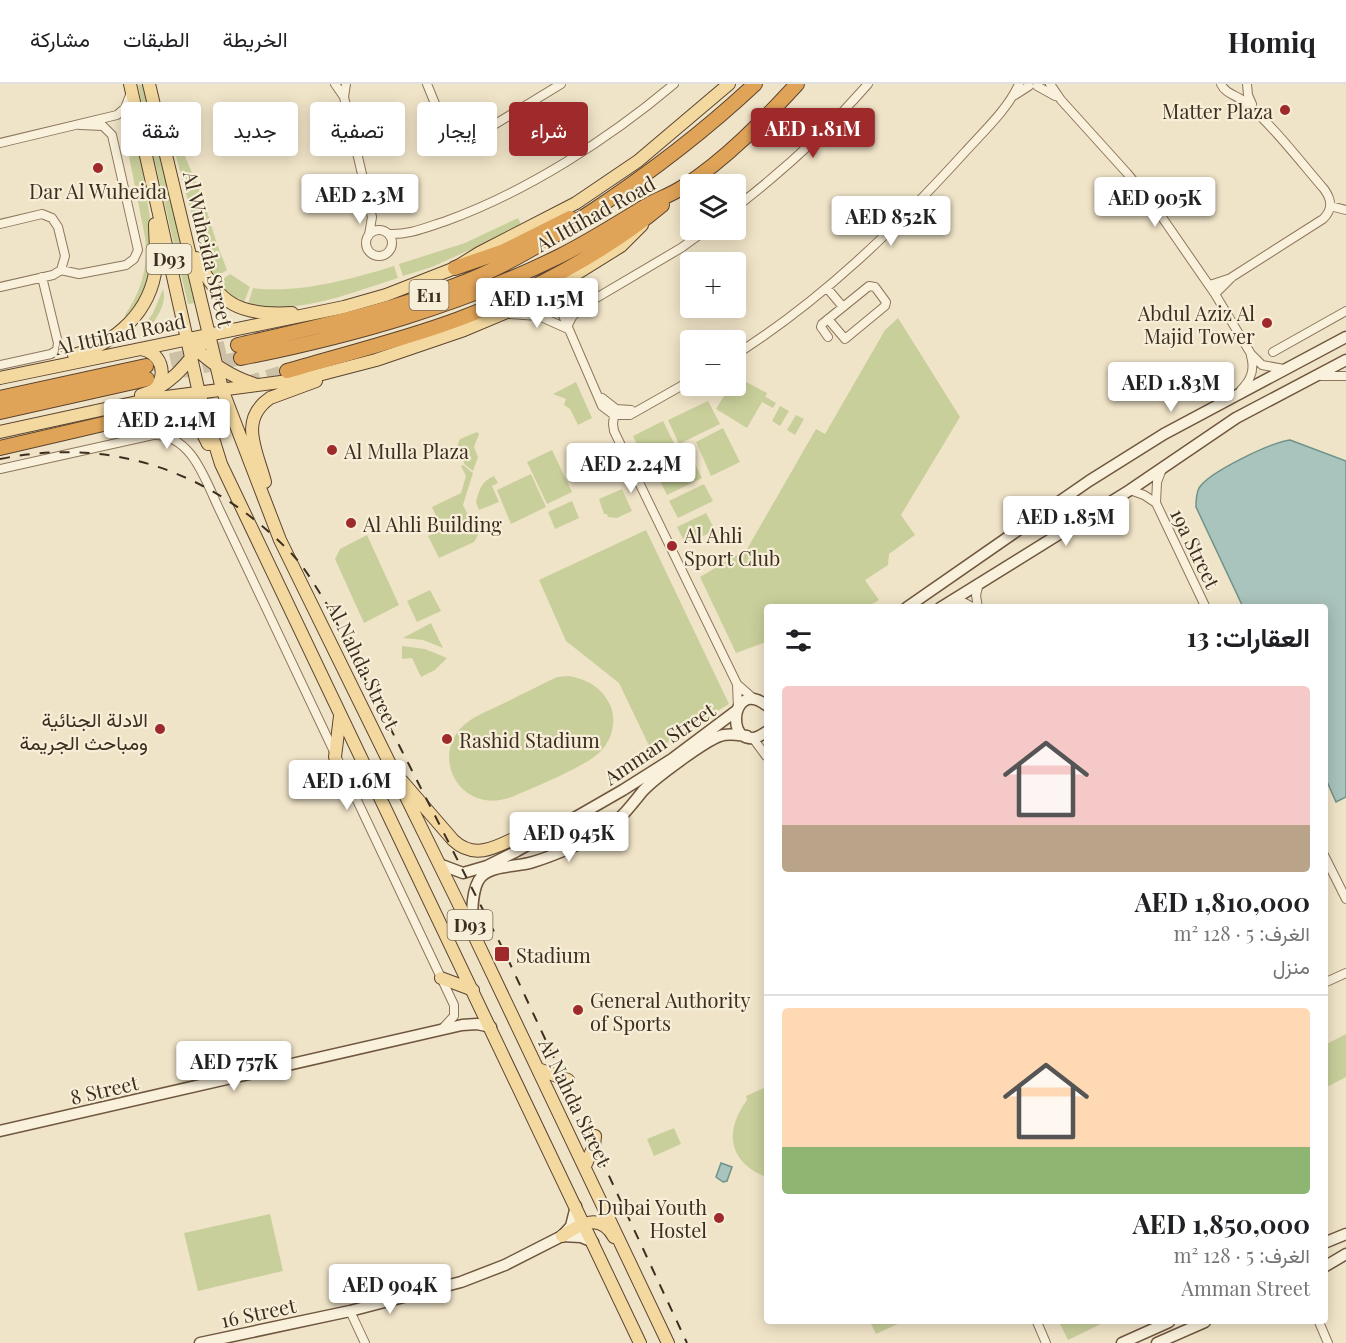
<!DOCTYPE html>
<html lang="ar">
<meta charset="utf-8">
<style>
:root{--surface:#fff;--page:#f2f2f2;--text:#202124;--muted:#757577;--line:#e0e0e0;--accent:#9e2a2b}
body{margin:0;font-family:"Playfair Display",Vazirmatn,serif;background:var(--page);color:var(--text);direction:rtl;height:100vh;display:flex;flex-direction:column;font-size:22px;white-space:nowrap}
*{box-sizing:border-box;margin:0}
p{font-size:20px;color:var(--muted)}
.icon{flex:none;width:33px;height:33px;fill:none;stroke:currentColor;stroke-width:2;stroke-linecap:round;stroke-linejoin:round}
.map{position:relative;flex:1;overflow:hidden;direction:ltr}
.panel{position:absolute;left:764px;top:520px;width:564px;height:720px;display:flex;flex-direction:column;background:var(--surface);border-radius:6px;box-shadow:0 3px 15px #0003;direction:rtl}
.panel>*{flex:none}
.top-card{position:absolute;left:18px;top:18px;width:570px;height:54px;direction:rtl;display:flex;gap:12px}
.tools{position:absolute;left:680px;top:90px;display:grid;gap:12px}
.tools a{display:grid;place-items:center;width:66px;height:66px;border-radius:6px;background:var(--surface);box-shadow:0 3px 15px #0003;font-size:30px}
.price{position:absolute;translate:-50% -51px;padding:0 14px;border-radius:6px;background:#fff;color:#222;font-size:20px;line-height:39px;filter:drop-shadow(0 2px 3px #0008)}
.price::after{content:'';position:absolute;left:50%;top:36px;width:18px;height:14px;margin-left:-9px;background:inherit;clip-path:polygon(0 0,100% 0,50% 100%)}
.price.on{background:var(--accent);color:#fff}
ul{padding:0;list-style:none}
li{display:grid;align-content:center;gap:12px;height:318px;padding:0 18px}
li+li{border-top:2px solid var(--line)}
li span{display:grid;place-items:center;height:186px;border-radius:6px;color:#555}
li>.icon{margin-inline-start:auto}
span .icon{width:108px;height:108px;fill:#fffc;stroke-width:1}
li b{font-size:26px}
h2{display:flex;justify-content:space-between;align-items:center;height:72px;padding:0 18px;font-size:26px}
.tag{padding:0 21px;border-radius:6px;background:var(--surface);box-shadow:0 3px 15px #0003;font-size:21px;line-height:54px}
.tag.on{background:var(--accent);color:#fff}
header{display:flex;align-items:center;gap:36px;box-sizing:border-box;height:84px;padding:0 30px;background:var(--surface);border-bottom:2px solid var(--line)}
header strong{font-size:28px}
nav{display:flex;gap:33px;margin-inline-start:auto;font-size:21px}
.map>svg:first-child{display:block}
.green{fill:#c9cf9b}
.water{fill:#a9c4bc;stroke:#6f938a;stroke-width:1.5}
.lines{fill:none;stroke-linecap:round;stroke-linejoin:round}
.highway-tunnel{stroke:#ccc0a6;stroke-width:14;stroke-dasharray:14 7;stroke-linecap:butt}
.street-casing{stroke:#8d765c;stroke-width:10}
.secondary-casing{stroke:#6f573f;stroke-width:13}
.primary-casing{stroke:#5b4430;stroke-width:14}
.highway-casing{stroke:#5b4430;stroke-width:16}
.street{stroke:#faf1dc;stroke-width:8}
.secondary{stroke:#faf1dc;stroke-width:10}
.primary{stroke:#f3d9a0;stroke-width:12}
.highway{stroke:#e0a458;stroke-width:14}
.rail{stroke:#3d2e20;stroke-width:2;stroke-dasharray:10 10;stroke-linecap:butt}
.poi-dot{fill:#9e2a2b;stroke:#f7eed8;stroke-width:2}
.labels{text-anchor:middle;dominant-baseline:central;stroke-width:4.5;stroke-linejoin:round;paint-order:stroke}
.shield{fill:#f7eed8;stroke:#756857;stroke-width:1.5}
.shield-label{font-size:18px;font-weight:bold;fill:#3d2e20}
.poi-label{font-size:20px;fill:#3d2e20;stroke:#f7eed8;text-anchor:start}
.street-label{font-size:20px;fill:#3d2e20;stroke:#f7eed8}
</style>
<header>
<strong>Homiq</strong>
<nav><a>الخريطة</a><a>الطبقات</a><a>مشاركة</a></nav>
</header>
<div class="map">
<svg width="1346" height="1259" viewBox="0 0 1346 1259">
<rect width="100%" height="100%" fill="#f0e4c8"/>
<path class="green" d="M 143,0 L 152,37 L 146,39 L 138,1 Z
M 173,38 L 186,75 L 203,114 L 217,160 L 227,186 L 213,195 L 202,169 L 167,39 Z
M 154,42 L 195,219 L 188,220 L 147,44 Z
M 136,45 L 152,147 L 150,197 L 130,235 L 125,231 C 141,207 149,183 145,153 L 124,47 Z
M 518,134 L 522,142 L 432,183 L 403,192 L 399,180 L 465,159 Z
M 394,182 L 398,194 C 353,208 297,232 248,220 L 253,204 C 298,210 352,195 394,182 Z
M 230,190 L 250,203 L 244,218 L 238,214 L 237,217 L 216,200 Z
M 163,205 C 167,218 159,230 152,241 L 143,243 L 153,229 Z
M 898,234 L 960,333 L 901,431 L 915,451 L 889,470 L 888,481 L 865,496 L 879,516 L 867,523 L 766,524 L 766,558 L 736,569 L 700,493 L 747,465 L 816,345 L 825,350 L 885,246 Z
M 735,292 L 767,309 L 765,314 L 766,313 L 776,319 L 773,324 L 762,318 L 747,344 L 716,325 L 730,302 L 735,302 Z
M 576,298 L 592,334 L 578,341 L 570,325 L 564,321 L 566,315 L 553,310 Z
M 708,317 L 720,340 L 679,360 L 668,336 Z
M 780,322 L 789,327 L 780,342 L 772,337 Z
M 796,331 L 804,335 L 795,351 L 787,346 Z
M 663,337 L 682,375 L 651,390 L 633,352 Z
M 723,344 L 740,378 L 711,392 L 696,358 Z
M 477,348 L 479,350 L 474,363 L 478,373 L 473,387 L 465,381 L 457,362 L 460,355 Z
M 552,366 L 572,408 L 547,420 L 527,378 Z
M 693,376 L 702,394 L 667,411 L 658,393 Z
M 463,381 L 473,389 L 463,421 L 478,451 L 474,458 L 439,474 L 428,452 L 442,445 L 432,423 L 461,409 L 466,392 L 461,382 Z
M 531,390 L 546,423 L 511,440 L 497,406 Z
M 494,392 L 498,399 L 492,402 L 499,418 L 479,426 L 476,418 C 479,405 482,397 494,392 Z
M 704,400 L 713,417 L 678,434 L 669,417 Z
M 622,405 L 632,427 L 617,434 L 608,433 L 607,430 L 604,430 L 599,415 Z
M 572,417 L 579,434 L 555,445 L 548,428 Z
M 706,429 L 715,446 L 686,461 L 677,443 Z
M 646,446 L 729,620 L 652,668 L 619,599 L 566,557 L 539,496 Z
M 367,451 L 399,521 L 364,539 L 335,475 L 340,465 Z
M 430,506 L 441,527 L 417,538 L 407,517 Z
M 431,539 L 443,564 L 423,556 L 403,554 Z
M 402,562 L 425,565 L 447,574 L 435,586 L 421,593 L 412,574 L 402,575 Z
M 569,592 C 589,596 603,604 611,623 C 617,639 611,658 599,669 C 584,683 535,703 514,712 C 462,734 428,673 464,641 C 474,632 488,627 500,621 C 519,612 538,602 557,593 Z
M 1346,950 L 1346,993 L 1327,1003 L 1325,998 L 1325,961 Z
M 766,1003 L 766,1093 C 728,1078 724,1047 747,1016 L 746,1012 Z
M 674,1044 L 681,1060 L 654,1072 L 647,1055 Z
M 270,1130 L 283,1187 L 198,1207 L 184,1149 Z
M 870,1238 L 902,1238 L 876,1250 Z
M 1059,1238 L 1105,1238 L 1068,1256 Z"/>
<path class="water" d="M 1290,356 L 1346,377 L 1346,713 L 1336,718 L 1325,693 L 1324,524 L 1243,523 L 1196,423 C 1196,416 1196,410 1199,404 C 1209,388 1270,359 1290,356 Z
M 721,1079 L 732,1083 L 727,1097 L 723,1098 L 716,1093 Z"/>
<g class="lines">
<path class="highway-tunnel" d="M 150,281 L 238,261
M 182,287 L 241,274
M 247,299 L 287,287
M 167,325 L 211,310"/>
<g class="street-casing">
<path id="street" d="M 335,0 L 344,13
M 346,0 L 344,13 L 372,133 L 369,151
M 427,0 L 445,44 C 453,55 462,58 474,53 L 561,0
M 1050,0 L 1061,16 L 1127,89 L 1157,126 L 1215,210 L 1251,270 L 1262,281 L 1284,285
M 1247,0 L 1248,11 L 1252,20
M 1037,2 L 1055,12
M 1015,11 L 1029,2
M 0,59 L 117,31 L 125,24 L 130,11
M 1330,122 L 1346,126
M 735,124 C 783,87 828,46 868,0
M 0,140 L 42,130 L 52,134 L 58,143 L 65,172 L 61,186
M366 159a13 13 0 1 1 26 0a13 13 0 1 1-26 0Z
M 389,150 C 409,151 427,143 446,137 C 526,108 609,55 674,0
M 61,186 L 79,190 L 126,181 L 134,175 L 138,166 L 112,51 L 103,42 L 80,41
M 565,199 L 560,213 L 561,227 L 602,322 L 614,331 L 630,331 L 690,297
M 1210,201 L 1231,194
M 0,203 L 53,191 L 61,186
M 827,204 L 843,223
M 1215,210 L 1232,193 L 1323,135 C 1333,125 1332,116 1324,105 C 1299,76 1275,44 1246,19 C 1238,11 1226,11 1221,0
M 559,218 L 569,223 L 581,223
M 509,230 L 539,232 L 568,245
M 828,235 L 845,255 L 885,222 L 886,218 L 875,203 L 869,202 L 822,240 L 821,243 L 828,253
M 568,241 L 572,233 L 581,223 L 681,164 L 706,146
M 1273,268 L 1346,227
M 735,271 C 822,216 896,144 965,68 C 983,48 1008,25 1019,0
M 0,281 L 51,270 L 57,266 L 58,259 L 42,193
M 1321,292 L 1346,292
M 1241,306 C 1251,296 1255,286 1251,272
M 602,314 L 616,325 L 631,326
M 614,331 L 613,340 L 614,347 L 737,600 L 738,624
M 0,385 L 153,351 C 193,350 206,399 221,429 L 454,921 L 454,932 L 443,944
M 1162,385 L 1157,398 L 1156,419 L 1206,524
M 1130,406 L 1144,411 L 1156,419
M 952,516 L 963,518 L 974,524
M 978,524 L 976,511 L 979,499
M 737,600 L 755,616
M 752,653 L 766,672
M 1324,771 L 1346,815
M 1324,899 L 1346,889
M 350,1227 L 365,1259
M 1037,1238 L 1046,1259
M 1319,1238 L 1328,1259"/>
</g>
<g class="secondary-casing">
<path id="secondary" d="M 906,524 L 1089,397 L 1164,350 L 1346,253
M 940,524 L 1130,406 L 1236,334 L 1346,276
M 766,621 C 727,592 725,677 766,648
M 439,780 L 463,789 L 487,782 L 517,767 L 623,706 L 672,675 L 736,627
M 472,846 C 472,832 471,804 481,793 C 492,781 518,783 533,778 C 550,773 589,757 604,747 C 620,736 630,723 642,708 C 652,696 705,657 720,652 C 728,649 738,651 747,652
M 0,1047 L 462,941 L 477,940 L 491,943
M 562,1152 L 581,1153 L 593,1158
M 1324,1159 L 1346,1150
M 1324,1183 L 1346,1170
M 200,1259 L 350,1227 L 461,1198 L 505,1181 L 562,1152 L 571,1142 L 576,1122
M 1122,1259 L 1169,1238
M 1157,1259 L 1205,1238"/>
</g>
<g class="primary-casing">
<path id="primary" d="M 130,0 L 199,309 L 221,380 L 640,1259
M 149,0 L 222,305 L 280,456 L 472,847 L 668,1259
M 197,174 C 218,221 241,232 292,229
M 191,260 C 209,278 229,292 254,300
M 141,265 C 161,269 168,289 155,305
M 74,271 C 116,259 151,228 156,182 C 157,168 155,154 155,140
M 0,294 L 344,223 L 386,211 L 455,184 L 479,169 L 576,119 L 638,77 L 729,0
M 141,311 C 173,302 189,276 209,251
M 155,321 C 187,317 196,335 208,360
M 0,348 L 151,315 L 303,295 L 376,276 L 464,246 L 531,218 L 621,162 L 642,141
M 265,398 C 257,367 238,336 270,314 L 316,297
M 335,673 L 340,632
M 402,697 L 453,756 C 473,775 493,765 515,754
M 441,894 L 473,906
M 538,985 L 568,996
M 585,1082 L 594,1062 L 595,1052
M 562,1152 C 580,1140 600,1128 614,1153"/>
</g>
<g class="highway-casing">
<path id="highway" d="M 455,184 L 504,167 L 570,134
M 238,261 C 316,243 393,227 467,197 C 512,179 553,153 594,126 C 651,88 705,47 755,0
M 241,274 C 351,252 459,222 560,172 C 590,157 618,139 646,122 C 658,115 671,111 683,103 C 725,76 763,37 797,0
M 287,287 C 344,270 403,256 459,235 C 529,209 604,169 662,121
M 0,314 L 146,282
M 0,328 L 147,295
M 0,364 L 159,327"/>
</g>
<use href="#street" class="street"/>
<use href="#secondary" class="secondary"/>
<use href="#primary" class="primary"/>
<use href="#highway" class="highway"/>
<path class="rail" d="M 0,375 C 113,352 213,388 292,470 C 306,485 317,505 328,522 L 505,869 L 687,1259"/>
</g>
<g class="poi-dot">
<circle cx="1285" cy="26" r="6"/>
<circle cx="98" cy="84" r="6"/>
<circle cx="1267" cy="239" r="6"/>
<circle cx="332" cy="366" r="6"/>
<circle cx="351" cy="439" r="6"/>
<circle cx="672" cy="462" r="6"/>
<circle cx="160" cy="645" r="6"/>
<circle cx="447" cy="655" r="6"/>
<rect x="494" y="862" width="16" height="16" rx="3"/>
<circle cx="578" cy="926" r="6"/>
<circle cx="719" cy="1134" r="6"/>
</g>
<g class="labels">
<g class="shield">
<rect x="146.5" y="160" width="45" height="30" rx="4.5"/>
<rect x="409.5" y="196" width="39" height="30" rx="4.5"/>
<rect x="447.5" y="826" width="45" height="30" rx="4.5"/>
</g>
<g class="shield-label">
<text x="169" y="175">D93</text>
<text x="429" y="211">E11</text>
<text x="470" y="841">D93</text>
</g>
<g class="poi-label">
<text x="1273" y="26" text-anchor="end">Matter Plaza</text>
<text x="98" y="106" text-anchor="middle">Dar Al Wuheida</text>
<text x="1255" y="228" text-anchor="end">Abdul Aziz Al<tspan x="1255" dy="23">Majid Tower</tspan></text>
<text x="344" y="366">Al Mulla Plaza</text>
<text x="363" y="439">Al Ahli Building</text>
<text x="684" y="450">Al Ahli<tspan x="684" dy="23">Sport Club</tspan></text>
<text x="148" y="634" text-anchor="end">الادلة الجنائية<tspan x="148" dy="23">ومباحث الجريمة</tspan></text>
<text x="459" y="655">Rashid Stadium</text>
<text x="516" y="870">Stadium</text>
<text x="590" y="915">General Authority<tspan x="590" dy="23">of Sports</tspan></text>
<text x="707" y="1122" text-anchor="end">Dubai Youth<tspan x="707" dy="23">Hostel</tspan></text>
</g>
<g class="street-label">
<text transform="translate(595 129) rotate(-29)">Al Ittihad Road</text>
<text transform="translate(209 165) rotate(77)">Al Wuheida Street</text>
<text transform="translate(120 249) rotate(-12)">Al Ittihad Road</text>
<text transform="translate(1196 464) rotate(64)">19a Street</text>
<text transform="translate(364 581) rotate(64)">Al Nahda Street</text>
<text transform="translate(659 659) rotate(-34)">Amman Street</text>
<text transform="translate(104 1005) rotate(-13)">8 Street</text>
<text transform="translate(576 1018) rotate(64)">Al Nahda Street</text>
<text transform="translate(258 1228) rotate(-12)">16 Street</text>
</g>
</g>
</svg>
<div class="tools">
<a><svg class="icon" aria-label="layers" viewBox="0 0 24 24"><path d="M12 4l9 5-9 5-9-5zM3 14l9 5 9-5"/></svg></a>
<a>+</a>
<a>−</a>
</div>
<b class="price on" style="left:813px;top:75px">AED 1.81M</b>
<b class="price" style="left:360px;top:141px">AED 2.3M</b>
<b class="price" style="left:1155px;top:144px">AED 905K</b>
<b class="price" style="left:891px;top:163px">AED 852K</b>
<b class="price" style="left:537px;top:245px">AED 1.15M</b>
<b class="price" style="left:1171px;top:329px">AED 1.83M</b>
<b class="price" style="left:167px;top:366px">AED 2.14M</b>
<b class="price" style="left:631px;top:410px">AED 2.24M</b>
<b class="price" style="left:1066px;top:463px">AED 1.85M</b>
<b class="price" style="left:347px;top:727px">AED 1.6M</b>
<b class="price" style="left:569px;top:779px">AED 945K</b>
<b class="price" style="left:234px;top:1008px">AED 757K</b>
<b class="price" style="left:390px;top:1231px">AED 904K</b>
<div class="top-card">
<a class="tag on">شراء</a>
<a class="tag">إيجار</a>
<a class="tag">تصفية</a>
<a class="tag">جديد</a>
<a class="tag">شقة</a>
</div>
<section class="panel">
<h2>العقارات: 13<svg class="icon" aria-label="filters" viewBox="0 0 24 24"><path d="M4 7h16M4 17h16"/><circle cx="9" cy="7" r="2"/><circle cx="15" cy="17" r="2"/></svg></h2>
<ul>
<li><span style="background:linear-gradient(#f6c9c9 75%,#b9a48a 0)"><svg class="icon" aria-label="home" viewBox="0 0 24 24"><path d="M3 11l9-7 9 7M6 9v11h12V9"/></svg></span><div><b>AED 1,810,000</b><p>الغرف: 5 · 128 m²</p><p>منزل</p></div></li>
<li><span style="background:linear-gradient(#ffd9b3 75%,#8fb573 0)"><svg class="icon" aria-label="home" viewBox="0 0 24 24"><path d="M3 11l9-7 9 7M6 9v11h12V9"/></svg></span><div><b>AED 1,850,000</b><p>الغرف: 5 · 128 m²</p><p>Amman Street</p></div></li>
</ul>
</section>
</div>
